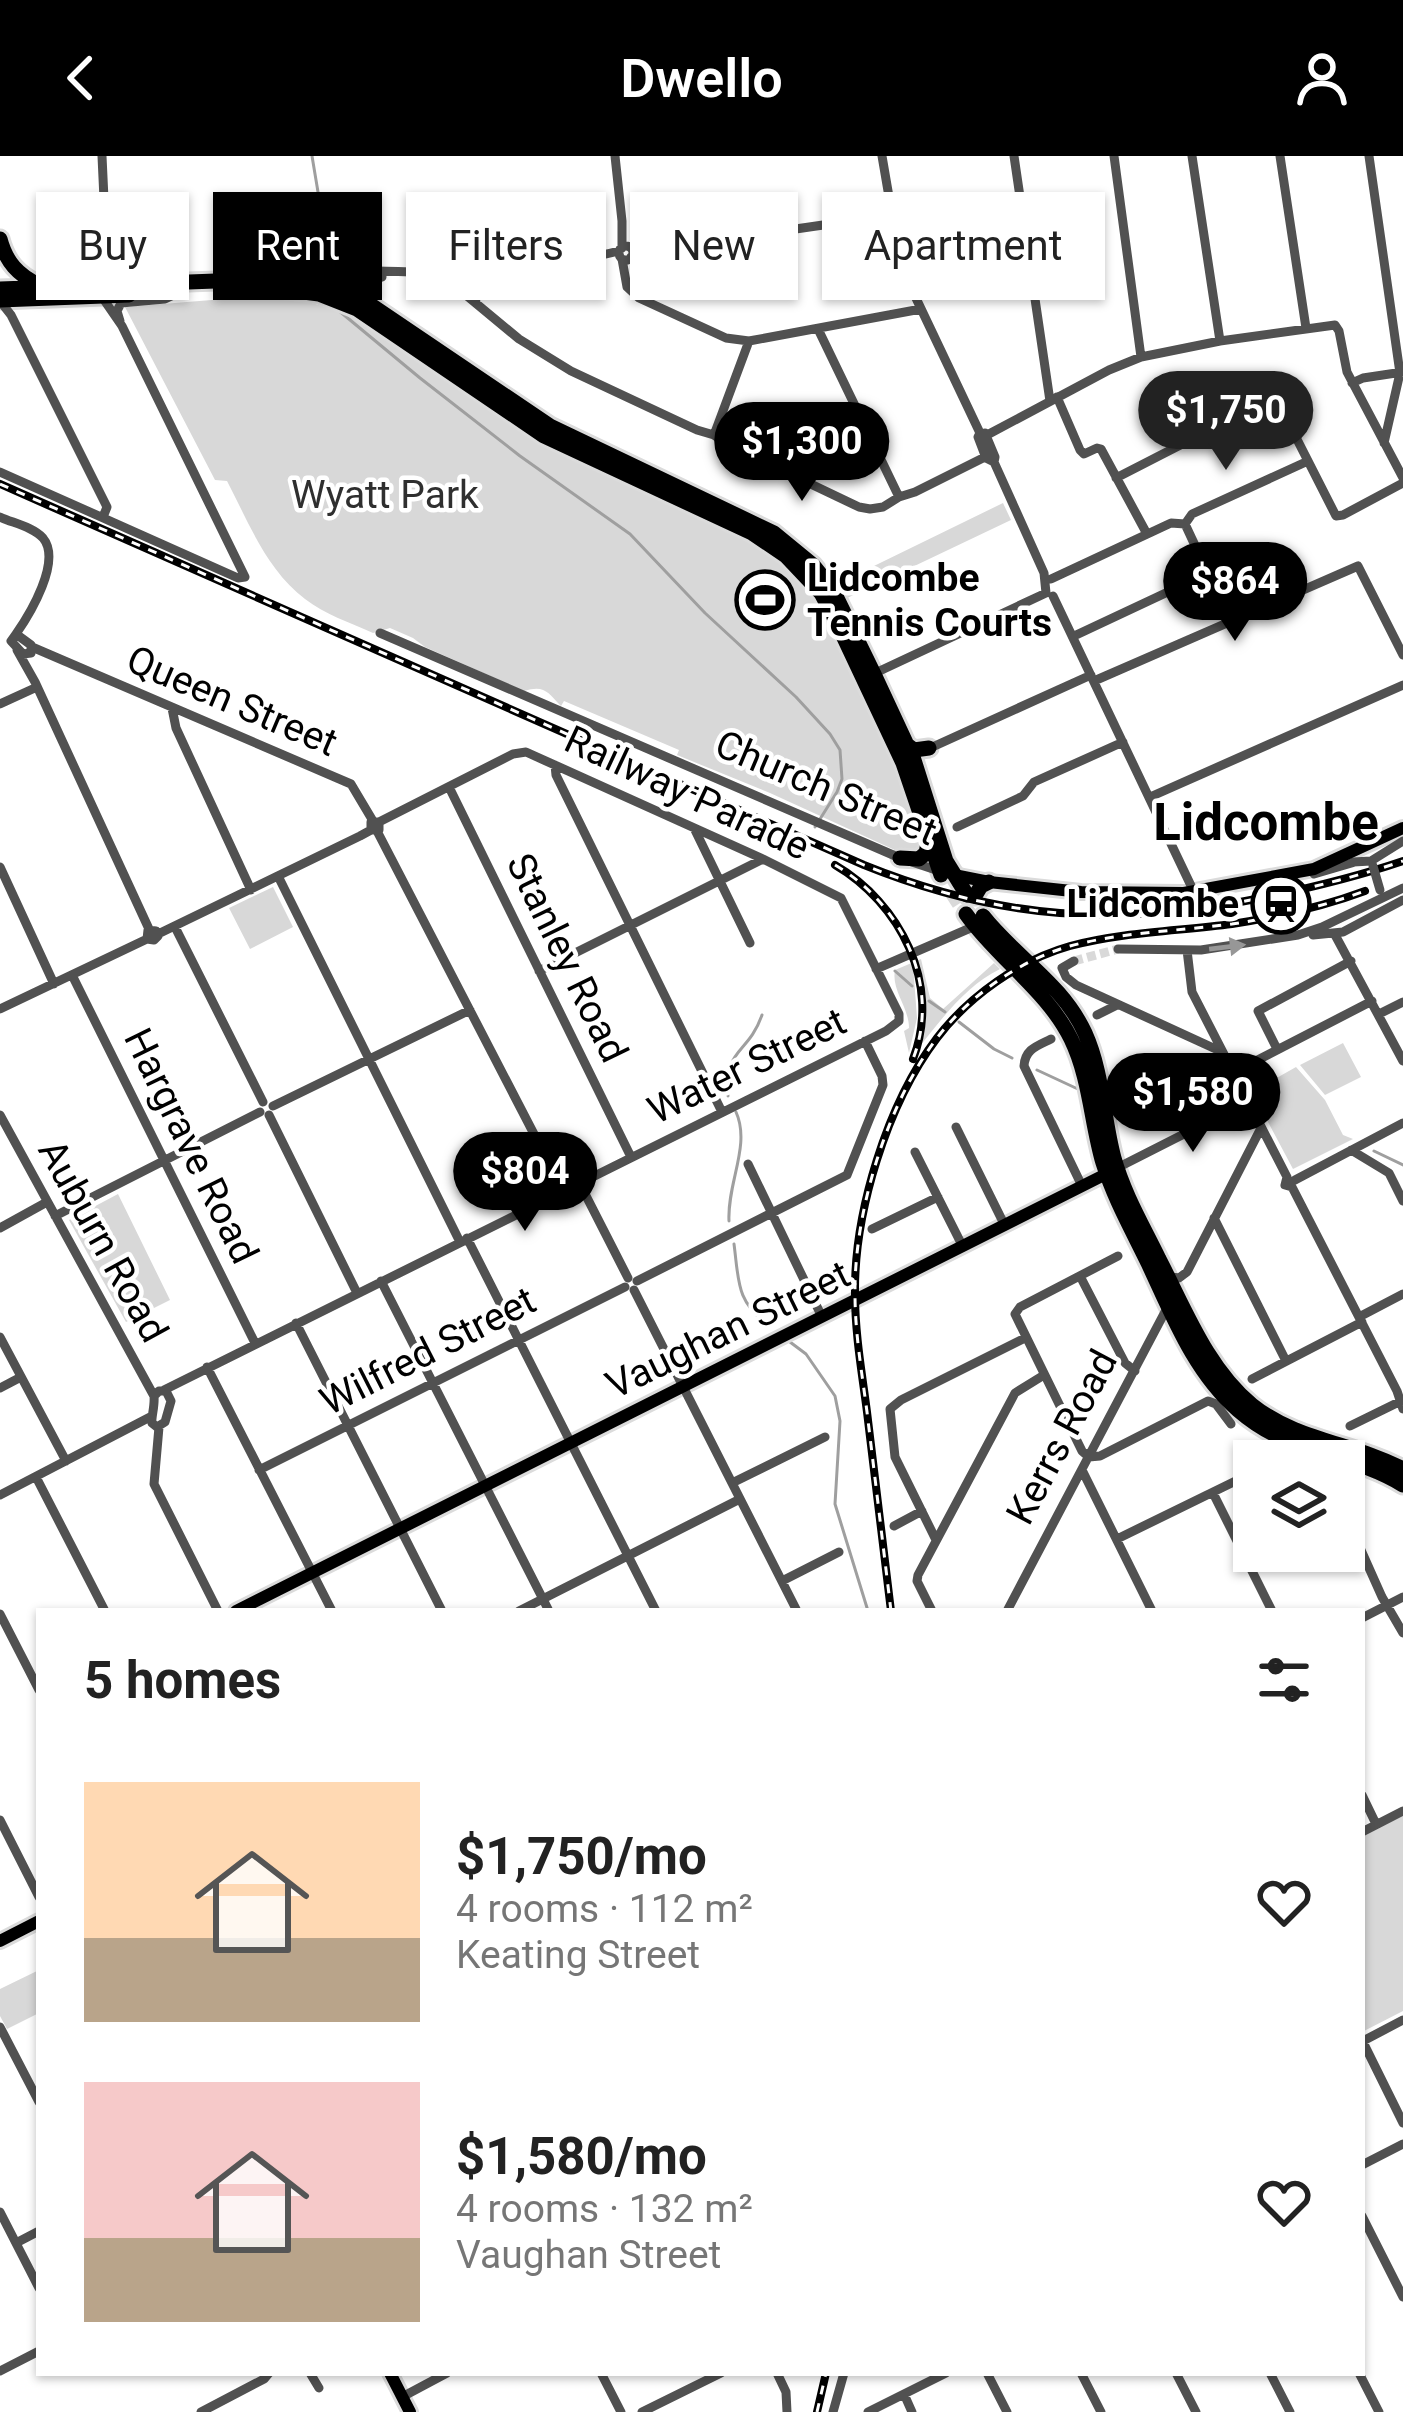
<!DOCTYPE html>
<meta charset="utf-8">
<style>
:root{--surface:#fff;--page:#f6f6f6;--text:#222;--muted:#767676;--accent:#000}
body{margin:0;font-family:Roboto,sans-serif;background:var(--page);color:var(--text);height:100vh;display:flex;flex-direction:column;font-size:45px;white-space:nowrap}
*{box-sizing:border-box;margin:0}
p{font-size:39px;color:var(--muted)}
.icon{flex:none;width:66px;height:66px;fill:none;stroke:currentColor;stroke-width:2;stroke-linecap:round;stroke-linejoin:round}
.map{position:relative;flex:1;overflow:hidden}
.sheet{position:absolute;left:36px;top:1452px;width:1329px;height:768px;display:flex;flex-direction:column;background:var(--surface);border-radius:0px;box-shadow:0 3px 9px #0004}
.sheet>*{flex:none}
.top-card{position:absolute;left:36px;top:36px;width:1332px;height:108px;display:flex;gap:24px}
.tools{position:absolute;left:1233px;top:1284px;display:grid;gap:24px}
.tools a{display:grid;place-items:center;width:132px;height:132px;border-radius:0px;background:var(--surface);box-shadow:0 3px 9px #0004;font-size:60px}
.price{position:absolute;translate:-50% -102px;padding:0 27px;border-radius:42px;background:var(--accent);color:#fff;font-size:39px;line-height:78px;filter:drop-shadow(0 3px 6px #0008)}
.price::after{content:'';position:absolute;left:50%;top:72px;width:36px;height:27px;margin-left:-18px;background:inherit;clip-path:polygon(0 0,100% 0,50% 100%)}
.price.current{background:#222;color:#fff}
ul{padding:0;list-style:none}
li{display:flex;align-items:center;gap:36px;height:300px;padding:0 48px}
li span{display:grid;place-items:center;flex:none;width:336px;height:240px;border-radius:0px;color:#555}
li>.icon{margin-inline-start:auto}
span .icon{width:144px;height:144px;fill:#fffc;stroke-width:1}
li b{font-size:51px}
h2{display:flex;justify-content:space-between;align-items:center;height:144px;padding:0 48px;font-size:51px}
.tag{padding:0 42px;border-radius:0px;background:var(--surface);box-shadow:0 3px 9px #0004;font-size:42px;line-height:108px}
.tag.current{background:var(--accent);color:#fff}
header{display:flex;justify-content:space-between;align-items:center;height:156px;padding:0 48px;background:var(--accent);color:#fff;font-size:54px;font-weight:600}
.map>svg:first-child{display:block}
.green{fill:#d8d8d8}
.lines{fill:none;stroke-linecap:round;stroke-linejoin:round}
.stream{stroke:#9f9f9f;stroke-width:3}
.minor-tunnel{stroke:#d9d9d9;stroke-width:9;stroke-dasharray:9 4.5;stroke-linecap:butt}
.highway-tunnel{stroke:#d9d9d9;stroke-width:15;stroke-dasharray:15 8;stroke-linecap:butt}
.major-casing{stroke:#dbdbdb;stroke-width:18}
.highway-casing{stroke:#dbdbdb;stroke-width:21}
.minor{stroke:#515151;stroke-width:9}
.major{stroke:#000;stroke-width:12}
.highway{stroke:#000;stroke-width:15}
.rail-casing{stroke:#000;stroke-width:8}
.rail{stroke:#fff;stroke-width:3;stroke-dasharray:9;stroke-linecap:butt}
.minor-bridge{stroke:#515151;stroke-width:9}
.oneway{fill:#979797}
.labels{text-anchor:middle;dominant-baseline:central;stroke-width:9;stroke-linejoin:round;paint-order:stroke}
.park-label{font-size:39px;fill:#2f2f2f;stroke:#fff}
.poi-label{font-size:39px;font-weight:bold;fill:#000;stroke:#fff;text-anchor:start}
.street-label{font-size:39px;fill:#000;stroke:#fff}
.district-label{font-size:51px;font-weight:bold;fill:#000;stroke:#fff}
</style>
<header><svg class="icon" aria-label="back" viewBox="0 0 24 24"><path d="M15 5l-7 7 7 7"/></svg>Dwello<svg class="icon" aria-label="person" viewBox="0 0 24 24"><circle cx="12" cy="8" r="4"/><path d="M4 21q1-7 8-7t8 7"/></svg></header>
<div class="map">
<svg width="1403" height="2256" viewBox="0 0 1403 2256">
<rect width="100%" height="100%" fill="#fff"/>
<path class="green" d="M 249,141 L 301,144 L 344,156 L 543,287 L 751,385 L 777,401 L 817,443 L 900,619 L 922,677 L 920,691 L 910,696 L 897,695 L 770,637 L 677,599 L 679,594 L 564,545 L 561,550 C 547,536 545,529 524,535 L 425,491 L 413,482 L 390,472 L 373,477 C 351,467 324,458 305,443 C 266,413 249,367 227,325 L 215,324 L 125,151 Z
M 1003,347 L 1011,364 L 843,444 L 835,429 Z
M 273,731 L 293,771 L 250,793 L 229,752 Z
M 921,803 L 930,842 L 943,853 L 994,807 L 1000,813 C 967,829 943,861 920,890 L 925,850 L 918,807 L 913,808 L 917,862 L 909,897 L 904,875 L 909,872 C 909,851 891,834 895,814 Z
M 1343,887 L 1361,921 L 1325,939 L 1300,909 Z
M 1296,911 L 1325,944 L 1343,979 L 1353,983 L 1293,1013 L 1252,936 Z
M 118,1038 L 170,1144 L 126,1166 L 69,1064 Z
M 1403,1660 L 1403,1855 L 1364,1875 L 1362,1680 Z
M 39,1814 L 39,1857 L 7,1873 L 0,1860 L 0,1833 Z"/>
<g class="lines">
<path class="stream" d="M 312,0 L 330,108
M 338,154 L 420,222 L 520,300 L 630,378 L 705,457 L 796,541 L 830,578 L 840,594 L 842,623 L 837,636 L 815,671
M 895,815 L 912,830
M 929,845 L 945,856
M 959,866 L 994,893 L 1012,902
M 1037,914 L 1080,934
M 728,940 C 724,891 748,899 762,859
M 1374,995 L 1403,1009
M 729,1065 C 727,1027 751,989 736,956
M 734,1088 C 739,1126 736,1145 768,1169
M 790,1186 L 806,1198 L 835,1240 L 840,1265 L 835,1348 L 868,1455"/>
<path class="minor-tunnel" d="M 1074,805 L 1118,793"/>
<path class="highway-tunnel" d="M 951,735 L 966,758"/>
<g class="major-casing">
<path id="major" d="M 954,719 L 989,726 L 1081,736 L 1184,737 L 1314,713 L 1403,672
M 236,1455 L 1114,1014
M 0,1785 L 39,1765
M 390,2217 L 410,2256"/>
</g>
<g class="highway-casing">
<path id="highway" d="M 0,83 C 6,106 18,119 39,129
M 304,120 L 320,116 L 360,116
M 273,132 L 319,138 L 357,153 L 544,280 L 752,377 L 786,400 L 821,437 L 838,469 L 903,607 L 941,719
M 0,133 L 295,122 L 335,132 L 362,143 L 550,270 L 774,377 L 813,409 L 833,434 L 874,518 L 914,604 L 946,705 L 967,739
M 0,144 L 129,139
M 906,588 L 914,594 L 929,592
M 900,702 L 919,703 L 926,697 L 928,687
M 975,740 L 981,730 L 989,726
M 966,758 C 998,803 1047,834 1071,883 C 1090,922 1091,966 1103,1007 C 1114,1042 1132,1074 1148,1107 C 1172,1158 1194,1216 1238,1254 C 1292,1301 1347,1295 1403,1329
M 983,760 C 1016,802 1062,827 1085,877 C 1103,917 1103,961 1114,1002 C 1124,1038 1143,1070 1159,1103 C 1185,1153 1207,1212 1252,1249 C 1297,1285 1354,1287 1403,1313"/>
</g>
<path class="minor" d="M 102,0 L 108,130
M 615,0 L 622,65 L 622,92
M 882,0 L 900,105 L 905,119 L 980,277 L 978,281 L 986,302 L 994,306
M 1014,0 L 1050,245
M 1114,0 L 1141,201
M 1192,0 L 1220,185
M 1280,0 L 1306,172
M 1369,0 L 1400,217 L 1384,287
M619 97a7 7 0 1 1 14 0a7 7 0 1 1-14 0Z
M 631,101 L 679,90 L 892,59
M 622,103 L 627,131 L 639,142 L 726,182 L 749,185
M 472,113 L 476,147
M 437,115 L 519,183 L 571,215 L 697,274 L 714,279 L 727,288 L 859,351 L 870,353 L 883,351 L 899,341 L 915,336 L 985,301
M 345,137 C 348,128 350,119 360,116 C 371,113 410,117 425,116 C 489,113 557,111 619,95
M 351,139 L 367,124 L 382,121
M 102,141 L 122,170 L 245,421
M 0,145 L 11,159 L 107,351 L 103,361
M 120,165 L 117,155 L 121,147 L 165,143 L 180,136
M 818,173 L 899,341
M 1352,227 L 1363,222 L 1403,216
M 1057,241 L 1080,294 L 1084,298 L 1097,292 L 1101,293 L 1147,378
M 985,277 L 995,301 L 994,306 L 1044,417 L 1046,437
M 714,279 L 749,185 L 921,153
M 987,279 L 1109,214 L 1141,201 L 1220,185 L 1335,169 L 1339,175 L 1347,216 L 1403,322
M 0,316 L 238,422 L 245,421
M 1116,322 L 1272,242 L 1276,242 L 1336,360 L 1343,359 L 1403,327
M 0,361 C 13,367 33,371 43,382 C 62,405 30,458 16,478
M 1051,423 L 1171,367 L 1185,368 L 1192,358 L 1308,305
M 1053,440 L 1194,736
M 380,477 L 900,702 L 939,715
M 16,478 L 31,489 L 31,497 L 23,498 L 11,485 Z
M 1074,480 L 1204,419 L 1206,413 L 1185,368
M 32,491 L 351,628 L 373,665
M 17,494 L 35,526 L 149,773
M 871,519 L 1046,437
M 1094,525 L 1358,410 L 1403,499
M 0,548 L 37,531
M 172,552 L 176,572 L 251,734
M 928,593 L 1091,519
M 555,609 L 556,619 L 722,956
M 449,631 L 631,1001
M 1150,641 L 1403,529
M 957,671 L 1023,640 L 1034,626 L 1123,586
M 695,674 L 750,787
M 377,675 L 563,1034
M 1353,706 L 1371,705 L 1403,685
M 0,711 L 54,828
M 1314,718 L 1355,706
M 278,720 L 460,1086
M 175,771 L 263,946
M 1334,777 L 1403,905
M 158,778 L 360,680 L 371,674 L 371,666 L 379,666 L 379,674 L 371,674
M 1313,779 L 1343,776 L 1403,744
M 1118,793 L 1201,794 L 1298,779 L 1322,771 L 1403,732
M 1187,794 L 1192,836 L 1287,1021 L 1285,1029 L 1292,1031 L 1397,1235 L 1403,1253
M 1074,805 L 1062,812 L 1066,821 L 1076,829 L 1220,895
M 876,813 L 975,770
M 539,815 L 763,703
M 72,819 L 255,1187
M 0,853 L 147,783 L 154,784 L 158,780 L 156,775 L 148,774 L 147,783
M 1379,858 L 1403,846
M 1097,859 L 1117,849
M 1051,883 C 1037,890 1025,893 1024,910 L 1082,1030
M 1277,893 L 1258,855 L 1351,805
M 1231,913 L 1248,909 L 1372,845
M 273,950 L 470,854
M 0,959 L 154,1240
M 269,959 L 357,1137
M 956,971 L 1005,1070
M 1351,994 L 1389,1017 L 1403,1045
M 915,996 L 963,1091
M 748,1008 L 822,1161
M 1117,1012 L 1247,946
M 1295,1024 L 1403,967
M 579,1026 L 628,1122
M 55,1060 L 260,956
M 1214,1062 L 1286,1205
M 0,1072 L 47,1046
M 872,1073 L 938,1041
M 467,1082 L 656,1455
M 1118,1100 L 1020,1151 L 1015,1158 L 1082,1295 L 1089,1301 L 1100,1300 L 1208,1245 L 1216,1248 L 1231,1268
M 1080,1120 L 1125,1207 L 1135,1215
M 1171,1121 L 1179,1122 L 1187,1116 L 1261,972
M 381,1125 L 549,1455
M 637,1125 L 847,1019 L 883,929 L 882,920 L 865,885
M 634,1134 L 797,1455
M 1359,1161 L 1403,1138
M 296,1167 L 442,1455
M 0,1181 L 66,1305
M 207,1211 L 332,1455
M 1252,1223 L 1362,1166
M 0,1232 L 21,1221
M 164,1234 L 886,875 L 899,865 L 899,858 L 841,742 L 763,703 L 526,596 L 513,598 L 379,666
M 159,1235 L 166,1235 L 171,1245 L 165,1266 L 157,1271 L 152,1267 C 151,1262 155,1250 154,1240 Z
M 1350,1270 L 1403,1244
M 159,1271 L 154,1328 L 218,1455
M 259,1314 L 625,1131
M 1082,1314 L 1152,1455
M 36,1321 L 105,1455
M 732,1327 L 825,1281
M 1213,1337 L 1272,1455
M 0,1339 L 152,1260
M 1344,1356 L 1382,1441 L 1403,1477
M 894,1370 L 922,1355
M 1117,1383 L 1254,1316
M 936,1384 L 895,1301 L 890,1253 L 901,1244 L 1025,1182
M 782,1425 L 839,1396
M 519,1455 L 740,1343
M 932,1455 L 917,1425 L 918,1419 L 1015,1237 L 1044,1219
M 1007,1455 L 1167,1152
M 0,1458 L 39,1534
M 1362,1462 L 1403,1441
M 1362,1639 L 1376,1668
M 0,1664 L 39,1741
M 1362,1676 L 1403,1655
M 0,1871 L 39,1946
M 1362,1884 L 1403,1967
M 1363,1885 L 1403,1864
M 1362,2009 L 1403,1988
M 0,2056 L 39,2132
M 1362,2060 L 1403,2141
M 16,2087 L 39,2075
M 0,2215 L 39,2195
M 310,2217 L 319,2232
M 601,2217 L 621,2256
M 777,2217 L 786,2236 L 787,2256
M 987,2217 L 1007,2256
M 1081,2217 L 1101,2256
M 1176,2217 L 1196,2256
M 1270,2217 L 1290,2256
M 1359,2217 L 1379,2256
M 904,2238 L 912,2256
M 402,2241 L 447,2217
M 201,2256 L 264,2223 L 269,2217
M 642,2256 L 721,2217
M 833,2256 L 844,2217
M 868,2256 L 946,2217"/>
<use href="#major" class="major"/>
<use href="#highway" class="highway"/>
<g class="rail-casing">
<path id="rail" d="M 0,328 L 864,709 C 1000,764 1118,771 1261,742 C 1310,732 1356,721 1403,705
M 835,709 C 900,747 942,828 913,903
M 891,1455 C 883,1389 875,1322 867,1256 C 862,1217 855,1178 855,1138 C 854,1056 887,948 937,882 C 969,840 1020,804 1070,790 C 1123,776 1179,775 1232,768 C 1277,761 1322,751 1365,735
M 817,2256 L 826,2217"/>
</g>
<use href="#rail" class="rail"/>
<path class="minor-bridge" d="M 1373,710 L 1380,734"/>
</g>
<defs><path id="oneway-solid" d="M-6-.8H1V-3.2L6.5 0L1 3.2V.8H-6Z" transform="scale(3)"/></defs>
<use class="oneway" href="#oneway-solid" transform="translate(1227 791) rotate(-7)"/>
<defs>
<g id="stadium-ring" transform="scale(3)"><circle r="9.5" fill="#fff" stroke="#000" stroke-width="1.5"/><path d="M0-5a6.5 5 0 1 0 0 10a6.5 5 0 1 0 0-10ZM-3.5-1.8h7v3.6h-7Z" fill="#000"/></g>
<g id="station-ring" transform="scale(3)"><circle r="9.5" fill="#fff" stroke="#000" stroke-width="1.5"/><path d="M-3-6H3Q5-6 5-4V2Q5 4 3 4L4.5 6H3L1.5 4h-3L-3 6H-4.5L-3 4Q-5 4-5 2V-4Q-5-6-3-6ZM-3.5-4v3h7v-3ZM-3.5 1v1.5H-2V1ZM2 1v1.5H3.5V1Z" fill="#000"/></g>
</defs>
<g fill-rule="evenodd">
<use href="#stadium-ring" x="765" y="444"/>
<use href="#station-ring" x="1281" y="748"/>
</g>
<g class="labels">
<g class="park-label">
<text x="385" y="339">Wyatt Park</text>
</g>
<g class="poi-label">
<text x="807" y="422">Lidcombe<tspan x="807" dy="45">Tennis Courts</tspan></text>
<text x="1239" y="748" text-anchor="end">Lidcombe</text>
</g>
<g class="street-label">
<text transform="translate(232 545) rotate(23)">Queen Street</text>
<text transform="translate(826 632) rotate(23)">Church Street</text>
<text transform="translate(687 637) rotate(25)">Railway Parade</text>
<text transform="translate(567 802) rotate(64)">Stanley Road</text>
<text transform="translate(747 910) rotate(-26)">Water Street</text>
<text transform="translate(191 990) rotate(64)">Hargrave Road</text>
<text transform="translate(103 1085) rotate(61)">Auburn Road</text>
<text transform="translate(728 1174) rotate(-26)">Vaughan Street</text>
<text transform="translate(428 1195) rotate(-27)">Wilfred Street</text>
<text transform="translate(1062 1281) rotate(-62)">Kerrs Road</text>
</g>
<g class="district-label">
<text x="1266" y="666">Lidcombe</text>
</g>
</g>
</svg>
<div class="tools">
<a><svg class="icon" aria-label="layers" viewBox="0 0 24 24"><path d="M12 4l9 5-9 5-9-5zM3 14l9 5 9-5"/></svg></a>
</div>
<b class="price current" style="left:1226px;top:317px">$1,750</b>
<b class="price" style="left:802px;top:348px">$1,300</b>
<b class="price" style="left:1235px;top:488px">$864</b>
<b class="price" style="left:1193px;top:999px">$1,580</b>
<b class="price" style="left:525px;top:1078px">$804</b>
<div class="top-card">
<a class="tag">Buy</a>
<a class="tag current">Rent</a>
<a class="tag">Filters</a>
<a class="tag">New</a>
<a class="tag">Apartment</a>
</div>
<section class="sheet">
<h2>5 homes<svg class="icon" aria-label="filters" viewBox="0 0 24 24"><path d="M4 7h16M4 17h16"/><circle cx="9" cy="7" r="2"/><circle cx="15" cy="17" r="2"/></svg></h2>
<ul>
<li><span style="background:linear-gradient(#ffd9b3 65%,#b9a48a 0)"><svg class="icon" aria-label="home" viewBox="0 0 24 24"><path d="M3 11l9-7 9 7M6 9v11h12V9"/></svg></span><div><b>$1,750/mo</b><p>4 rooms · 112 m²</p><p>Keating Street</p></div><svg class="icon" aria-label="heart" viewBox="0 0 24 24"><path d="M12 20l-8-8c-3-5 5-10 8-4 3-6 11-1 8 4z"/></svg></li>
<li><span style="background:linear-gradient(#f6c9c9 65%,#b9a48a 0)"><svg class="icon" aria-label="home" viewBox="0 0 24 24"><path d="M3 11l9-7 9 7M6 9v11h12V9"/></svg></span><div><b>$1,580/mo</b><p>4 rooms · 132 m²</p><p>Vaughan Street</p></div><svg class="icon" aria-label="heart" viewBox="0 0 24 24"><path d="M12 20l-8-8c-3-5 5-10 8-4 3-6 11-1 8 4z"/></svg></li>
</ul>
</section>
</div>
